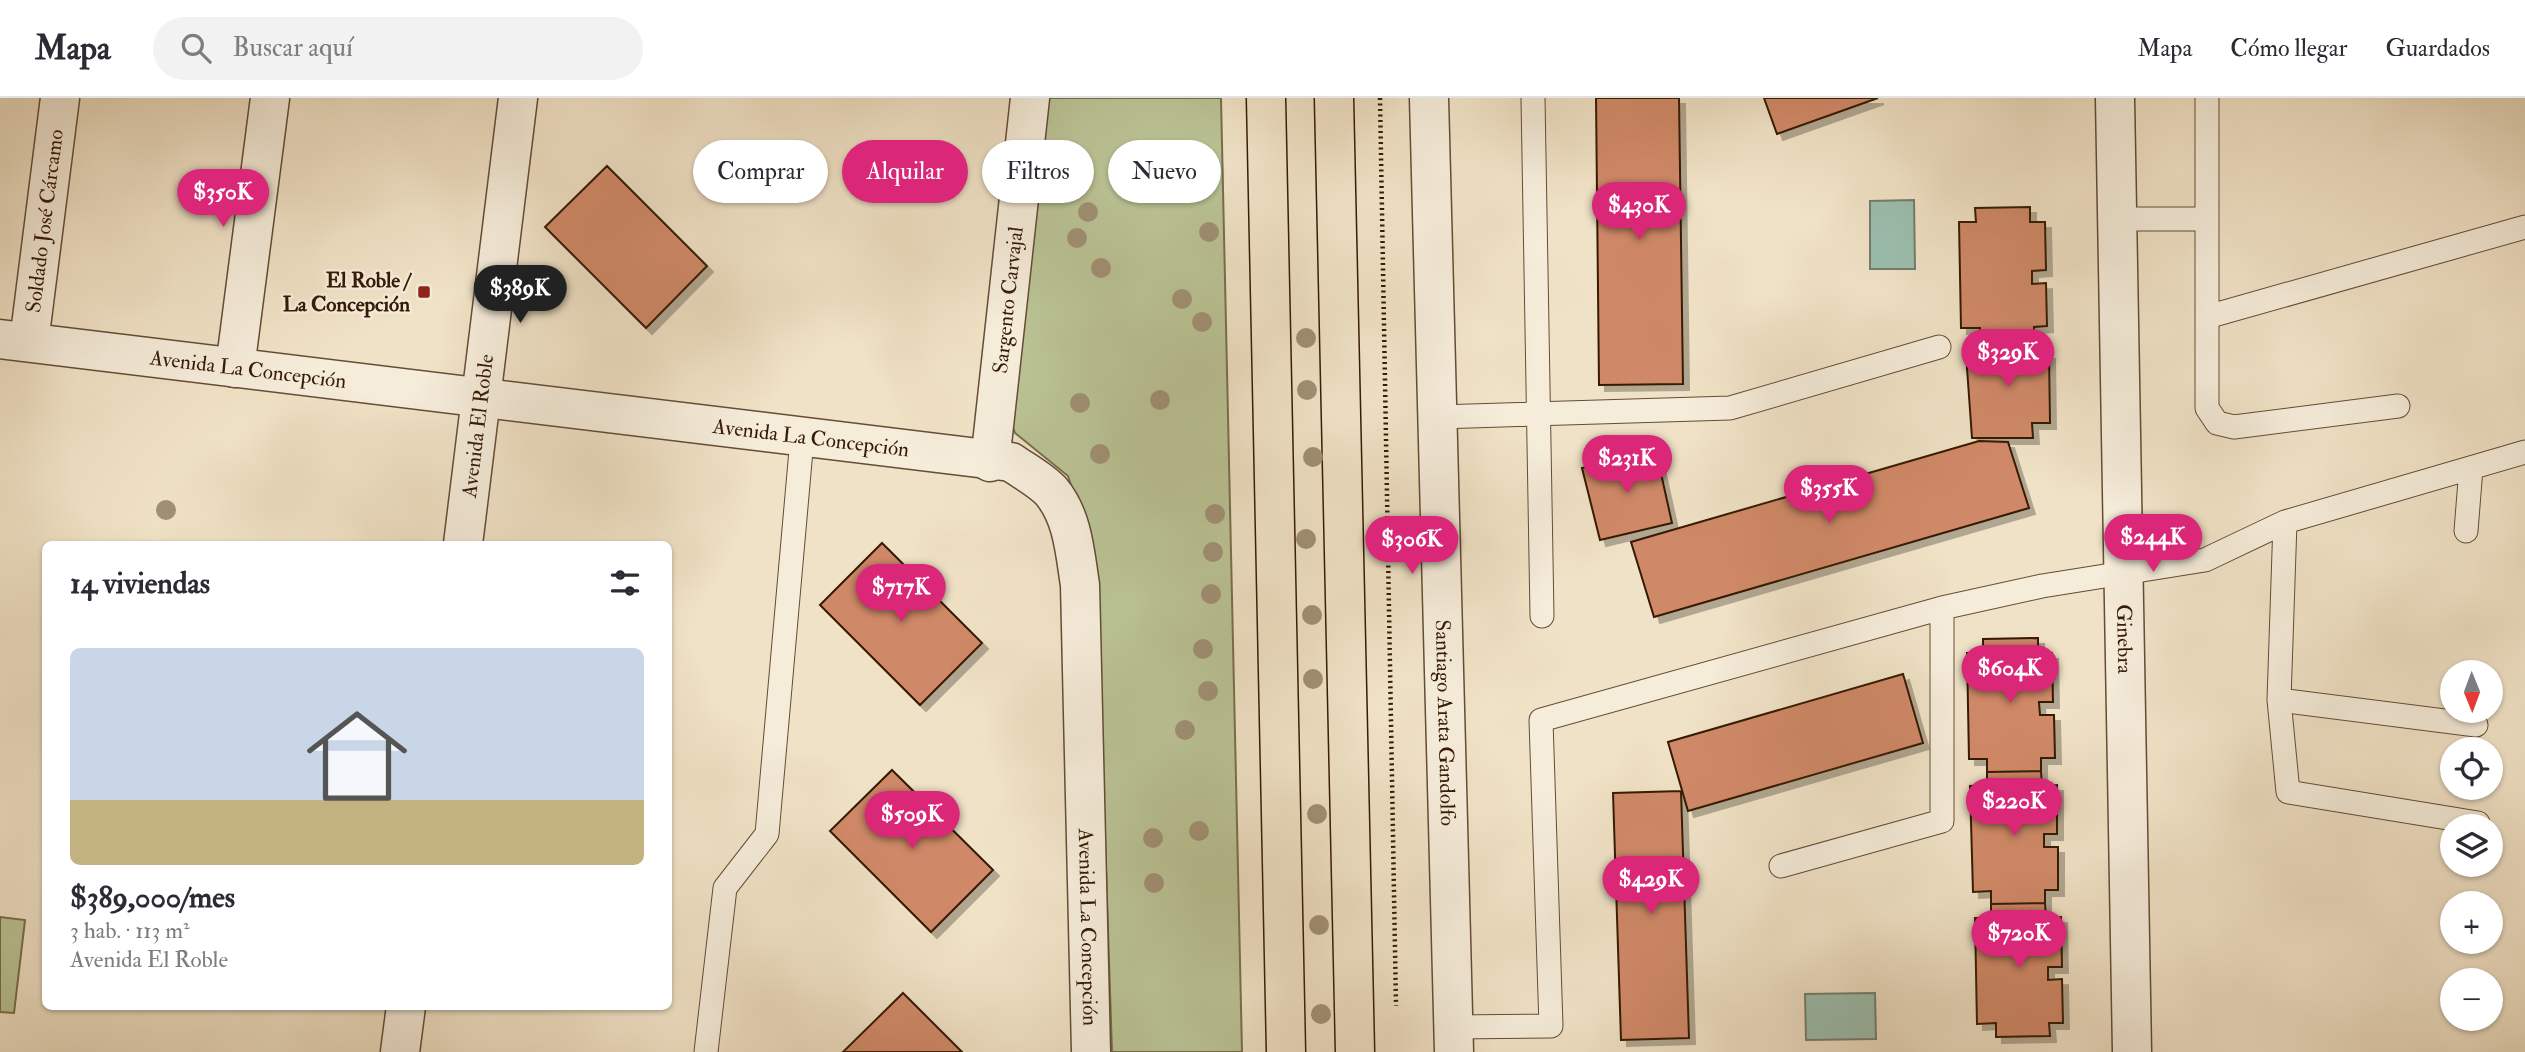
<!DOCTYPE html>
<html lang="es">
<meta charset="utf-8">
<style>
:root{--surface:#fff;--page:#f2f2f3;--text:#2b2b33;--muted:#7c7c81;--line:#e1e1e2;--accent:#db2777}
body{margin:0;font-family:"IM FELL Double Pica",serif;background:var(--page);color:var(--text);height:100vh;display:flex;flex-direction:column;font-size:26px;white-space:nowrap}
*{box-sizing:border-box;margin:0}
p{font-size:23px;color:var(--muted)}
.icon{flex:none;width:38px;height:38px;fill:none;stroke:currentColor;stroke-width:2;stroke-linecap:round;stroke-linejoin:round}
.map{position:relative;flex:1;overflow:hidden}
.details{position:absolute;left:42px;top:443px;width:630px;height:469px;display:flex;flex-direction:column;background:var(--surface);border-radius:10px;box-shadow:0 2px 5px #0004}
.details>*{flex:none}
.hud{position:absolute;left:693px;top:42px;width:665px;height:63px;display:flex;gap:14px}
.needle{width:46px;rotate:179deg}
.fabs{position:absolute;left:2440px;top:562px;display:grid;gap:14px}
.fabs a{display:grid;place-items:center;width:63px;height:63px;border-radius:50%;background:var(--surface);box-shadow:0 2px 5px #0004;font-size:35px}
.price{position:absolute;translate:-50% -60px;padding:0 16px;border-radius:24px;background:var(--accent);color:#fff;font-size:23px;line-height:46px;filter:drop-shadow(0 2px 4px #0008)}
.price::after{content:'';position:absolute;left:50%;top:42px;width:21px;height:16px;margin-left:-10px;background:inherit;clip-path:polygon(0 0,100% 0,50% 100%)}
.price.active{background:#222;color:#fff}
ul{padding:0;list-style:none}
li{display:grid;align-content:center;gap:14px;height:371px;padding:0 28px}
li span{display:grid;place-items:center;height:217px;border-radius:10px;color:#555}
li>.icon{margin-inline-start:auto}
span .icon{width:126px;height:126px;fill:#fffc;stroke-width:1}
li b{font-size:30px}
h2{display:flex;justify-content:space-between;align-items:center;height:84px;padding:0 28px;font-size:30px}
.chip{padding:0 24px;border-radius:32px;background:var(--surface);box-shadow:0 2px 5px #0004;font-size:24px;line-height:63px}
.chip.active{background:var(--accent);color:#fff}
header{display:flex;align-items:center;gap:42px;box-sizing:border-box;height:98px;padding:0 35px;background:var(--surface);border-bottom:2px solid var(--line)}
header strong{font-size:33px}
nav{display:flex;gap:38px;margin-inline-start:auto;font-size:24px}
.search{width:490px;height:63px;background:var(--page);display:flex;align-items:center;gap:18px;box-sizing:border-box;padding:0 24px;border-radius:38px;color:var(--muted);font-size:26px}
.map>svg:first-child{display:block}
.green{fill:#bac395;stroke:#786e4d;stroke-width:2}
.water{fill:#9bbfaf;stroke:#737d6b;stroke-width:2}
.building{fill:#d08968;stroke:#361a05;stroke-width:2;filter:url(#shadow)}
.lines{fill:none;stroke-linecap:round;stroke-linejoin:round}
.service-casing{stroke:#644c35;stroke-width:25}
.minor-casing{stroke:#644c35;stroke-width:41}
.tertiary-casing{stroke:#644c35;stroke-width:41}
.primary-casing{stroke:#361a05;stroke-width:41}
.path{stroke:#361a05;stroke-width:4.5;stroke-dasharray:2 3.5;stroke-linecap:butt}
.service{stroke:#f5ecda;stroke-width:23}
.minor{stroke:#f5ecda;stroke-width:38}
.tertiary{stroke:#f5ecda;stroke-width:38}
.primary{stroke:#f0e2c6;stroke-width:38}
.tree{fill:#a09074}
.poi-dot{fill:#8f2418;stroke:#f5ecda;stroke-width:2.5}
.labels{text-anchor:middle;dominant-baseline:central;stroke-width:5;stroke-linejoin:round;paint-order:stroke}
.street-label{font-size:21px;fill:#361a05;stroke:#f5ecda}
.poi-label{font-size:21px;font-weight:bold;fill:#361a05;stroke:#f5ecda;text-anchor:end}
</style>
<header>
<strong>Mapa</strong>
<div class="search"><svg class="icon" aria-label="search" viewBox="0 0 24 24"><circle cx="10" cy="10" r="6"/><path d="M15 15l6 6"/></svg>Buscar aquí</div>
<nav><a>Mapa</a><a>Cómo llegar</a><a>Guardados</a></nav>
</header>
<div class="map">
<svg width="2525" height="954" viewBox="0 0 2525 954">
<defs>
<filter id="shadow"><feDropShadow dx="6" dy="6" stdDeviation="0" flood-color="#0004"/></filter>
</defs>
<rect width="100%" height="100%" fill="#f0e2c6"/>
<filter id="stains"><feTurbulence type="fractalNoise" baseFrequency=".00286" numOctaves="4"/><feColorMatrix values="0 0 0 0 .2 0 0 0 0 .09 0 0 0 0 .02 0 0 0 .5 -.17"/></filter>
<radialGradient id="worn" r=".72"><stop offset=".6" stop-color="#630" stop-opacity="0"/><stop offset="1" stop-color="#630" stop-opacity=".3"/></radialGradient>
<path class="green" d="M 1043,0 L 1221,0 L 1242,954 L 1112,954 L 1096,465 L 1068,378 L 1015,335 L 1009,318 Z
M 0,819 L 25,822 L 14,915 L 0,914 Z"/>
<path class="water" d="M 1914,102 L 1915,171 L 1870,171 L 1870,103 Z
M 1875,895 L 1876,941 L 1806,942 L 1805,896 Z"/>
<path class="building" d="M 1596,0 L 1679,0 L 1683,286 L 1599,287 Z
M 1764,0 L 1878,0 L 1777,36 Z
M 607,68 L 707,168 L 646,230 L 545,129 Z
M 2030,109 L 2030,124 L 2045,124 L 2046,172 L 2032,173 L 2032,186 L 2046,185 L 2047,228 L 2034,229 L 2034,241 L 1980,243 L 1980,230 L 1961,230 L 1959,124 L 1976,124 L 1975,110 Z
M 2034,241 L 2035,255 L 2049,255 L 2050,325 L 2032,325 L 2033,340 L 1972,340 L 1966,256 L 1980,256 L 1980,243 Z
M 1979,343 L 2008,344 L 2029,410 L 1654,519 L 1631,444 Z
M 1656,353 L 1672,425 L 1600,442 L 1582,370 Z
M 882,445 L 982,545 L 920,607 L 820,507 Z
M 2038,540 L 2038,555 L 2052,555 L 2053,604 L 2039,604 L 2040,617 L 2054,617 L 2055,660 L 2041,660 L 2041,673 L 1987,674 L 1987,661 L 1969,661 L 1967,555 L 1983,555 L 1983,541 Z
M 1903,576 L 1923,645 L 1688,713 L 1668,644 Z
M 892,672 L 993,772 L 931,834 L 830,733 Z
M 2041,673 L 2042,688 L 2057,687 L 2057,736 L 2044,736 L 2044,749 L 2058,749 L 2058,792 L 2045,792 L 2045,805 L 1991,806 L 1991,793 L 1973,794 L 1970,688 L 1987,687 L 1987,674 Z
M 1681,693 L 1689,940 L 1621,942 L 1613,695 Z
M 2045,805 L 2046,820 L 2061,819 L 2062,869 L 2048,869 L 2048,882 L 2062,881 L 2063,925 L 2049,925 L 2050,938 L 1996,939 L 1996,925 L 1977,926 L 1975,820 L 1991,820 L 1991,806 Z
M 903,895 L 962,954 L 843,954 Z"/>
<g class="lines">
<g class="service-casing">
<path id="service" d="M 1533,0 L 1542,518
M 2207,0 L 2207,310 L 2217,325 L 2234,329 L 2398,308
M 2117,121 L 2205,121
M 2207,219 L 2525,129
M 1438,319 L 1730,310 L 1939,249
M 2285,424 L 2525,354
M 2466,433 L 2471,370
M 2279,602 L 2476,627
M 1781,768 L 1942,723 L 1942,510
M 1453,929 L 1551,928 L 1541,622 L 1942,510 L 2042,488 L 2205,462 L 2285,424 L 2279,602 L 2288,694 L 2478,725
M 706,954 L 725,790 L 767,736 L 802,341"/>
</g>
<g class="minor-casing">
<g id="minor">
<path id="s1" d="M 1429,0 L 1454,954"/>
<path id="s2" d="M 2115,0 L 2132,954"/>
<path id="s3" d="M 0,241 L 1011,364 C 1024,373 1041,382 1051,393 C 1073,419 1075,455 1080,487 L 1091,954"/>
<path id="s4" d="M 29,244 L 60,0"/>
<path d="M 235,270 L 270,0"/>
<path id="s5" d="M 990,364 L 1030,0"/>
</g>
</g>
<g class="tertiary-casing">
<g id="tertiary">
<path id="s6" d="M 463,446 L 518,0"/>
<path d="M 400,954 L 406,908"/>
</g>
</g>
<g class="primary-casing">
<path id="primary" d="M 1266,0 L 1286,954
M 1334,0 L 1355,954"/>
</g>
<path class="path" d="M 1380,0 L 1396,908"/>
<use href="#service" class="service"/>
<use href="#minor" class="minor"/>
<use href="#tertiary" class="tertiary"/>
<use href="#primary" class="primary"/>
</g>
<g class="tree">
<circle cx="1088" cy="114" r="10"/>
<circle cx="1209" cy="134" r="10"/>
<circle cx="1077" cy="140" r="10"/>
<circle cx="1101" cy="170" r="10"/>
<circle cx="1182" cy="201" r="10"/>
<circle cx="1202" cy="224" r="10"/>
<circle cx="1306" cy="240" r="10"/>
<circle cx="1307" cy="292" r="10"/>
<circle cx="1160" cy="302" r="10"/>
<circle cx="1080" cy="305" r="10"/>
<circle cx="1100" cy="356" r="10"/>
<circle cx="1313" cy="359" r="10"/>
<circle cx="166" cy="412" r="10"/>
<circle cx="1215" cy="416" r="10"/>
<circle cx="1306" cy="441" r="10"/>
<circle cx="1213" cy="454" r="10"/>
<circle cx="1211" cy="496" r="10"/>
<circle cx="1312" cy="517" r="10"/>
<circle cx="1203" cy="551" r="10"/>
<circle cx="1313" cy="581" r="10"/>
<circle cx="1208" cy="593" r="10"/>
<circle cx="1185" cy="632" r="10"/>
<circle cx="1317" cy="716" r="10"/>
<circle cx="1199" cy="733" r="10"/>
<circle cx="1153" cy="740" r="10"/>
<circle cx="1154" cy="785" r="10"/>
<circle cx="1319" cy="827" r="10"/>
<circle cx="1321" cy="916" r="10"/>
</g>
<rect class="poi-dot" x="417" y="187" width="14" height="14" rx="3.5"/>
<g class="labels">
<g class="street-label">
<text stroke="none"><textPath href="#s4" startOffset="122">Soldado José Cárcamo</textPath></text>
<text stroke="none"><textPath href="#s5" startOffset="163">Sargento Carvajal</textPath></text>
<text stroke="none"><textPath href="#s3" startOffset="250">Avenida La Concepción</textPath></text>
<text stroke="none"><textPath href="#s6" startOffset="119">Avenida El Roble</textPath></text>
<text stroke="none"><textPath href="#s3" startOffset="817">Avenida La Concepción</textPath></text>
<text stroke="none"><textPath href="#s2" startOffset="541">Ginebra</textPath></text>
<text stroke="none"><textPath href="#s1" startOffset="625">Santiago Arata Gandolfo</textPath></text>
<text stroke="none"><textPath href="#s3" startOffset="1510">Avenida La Concepción</textPath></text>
</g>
<g class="poi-label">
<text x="410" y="182">El Roble /<tspan x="410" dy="24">La Concepción</tspan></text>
</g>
</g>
<rect width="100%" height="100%" filter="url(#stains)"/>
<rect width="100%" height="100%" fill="url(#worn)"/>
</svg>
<div class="fabs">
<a><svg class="needle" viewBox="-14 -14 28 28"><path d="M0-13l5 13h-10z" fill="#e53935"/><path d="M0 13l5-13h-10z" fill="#7c7c81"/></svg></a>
<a><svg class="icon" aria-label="locate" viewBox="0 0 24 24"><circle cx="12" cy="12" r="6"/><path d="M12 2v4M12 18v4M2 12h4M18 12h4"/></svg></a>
<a><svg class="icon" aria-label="layers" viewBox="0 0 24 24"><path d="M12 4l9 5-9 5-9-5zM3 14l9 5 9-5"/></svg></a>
<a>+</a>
<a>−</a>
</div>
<b class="price" style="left:223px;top:131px">$350K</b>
<b class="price" style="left:1639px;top:144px">$430K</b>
<b class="price active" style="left:520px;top:227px">$389K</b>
<b class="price" style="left:2008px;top:291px">$329K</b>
<b class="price" style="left:1627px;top:397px">$231K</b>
<b class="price" style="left:1829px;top:427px">$355K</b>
<b class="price" style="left:2153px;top:476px">$244K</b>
<b class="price" style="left:1412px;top:478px">$306K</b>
<b class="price" style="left:901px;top:526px">$717K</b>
<b class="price" style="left:2010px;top:607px">$604K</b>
<b class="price" style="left:2014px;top:740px">$220K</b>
<b class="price" style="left:912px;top:753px">$509K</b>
<b class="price" style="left:1651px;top:818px">$429K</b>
<b class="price" style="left:2019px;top:872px">$720K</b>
<div class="hud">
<a class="chip">Comprar</a>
<a class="chip active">Alquilar</a>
<a class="chip">Filtros</a>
<a class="chip">Nuevo</a>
</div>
<section class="details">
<h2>14 viviendas<svg class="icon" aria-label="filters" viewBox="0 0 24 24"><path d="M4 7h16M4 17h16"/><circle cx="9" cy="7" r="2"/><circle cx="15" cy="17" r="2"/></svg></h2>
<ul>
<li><span style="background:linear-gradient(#c9d6e8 70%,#c2b280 0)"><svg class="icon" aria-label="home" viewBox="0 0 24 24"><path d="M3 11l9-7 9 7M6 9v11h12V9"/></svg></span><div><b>$389,000/mes</b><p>3 hab. · 113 m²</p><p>Avenida El Roble</p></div></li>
</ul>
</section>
</div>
